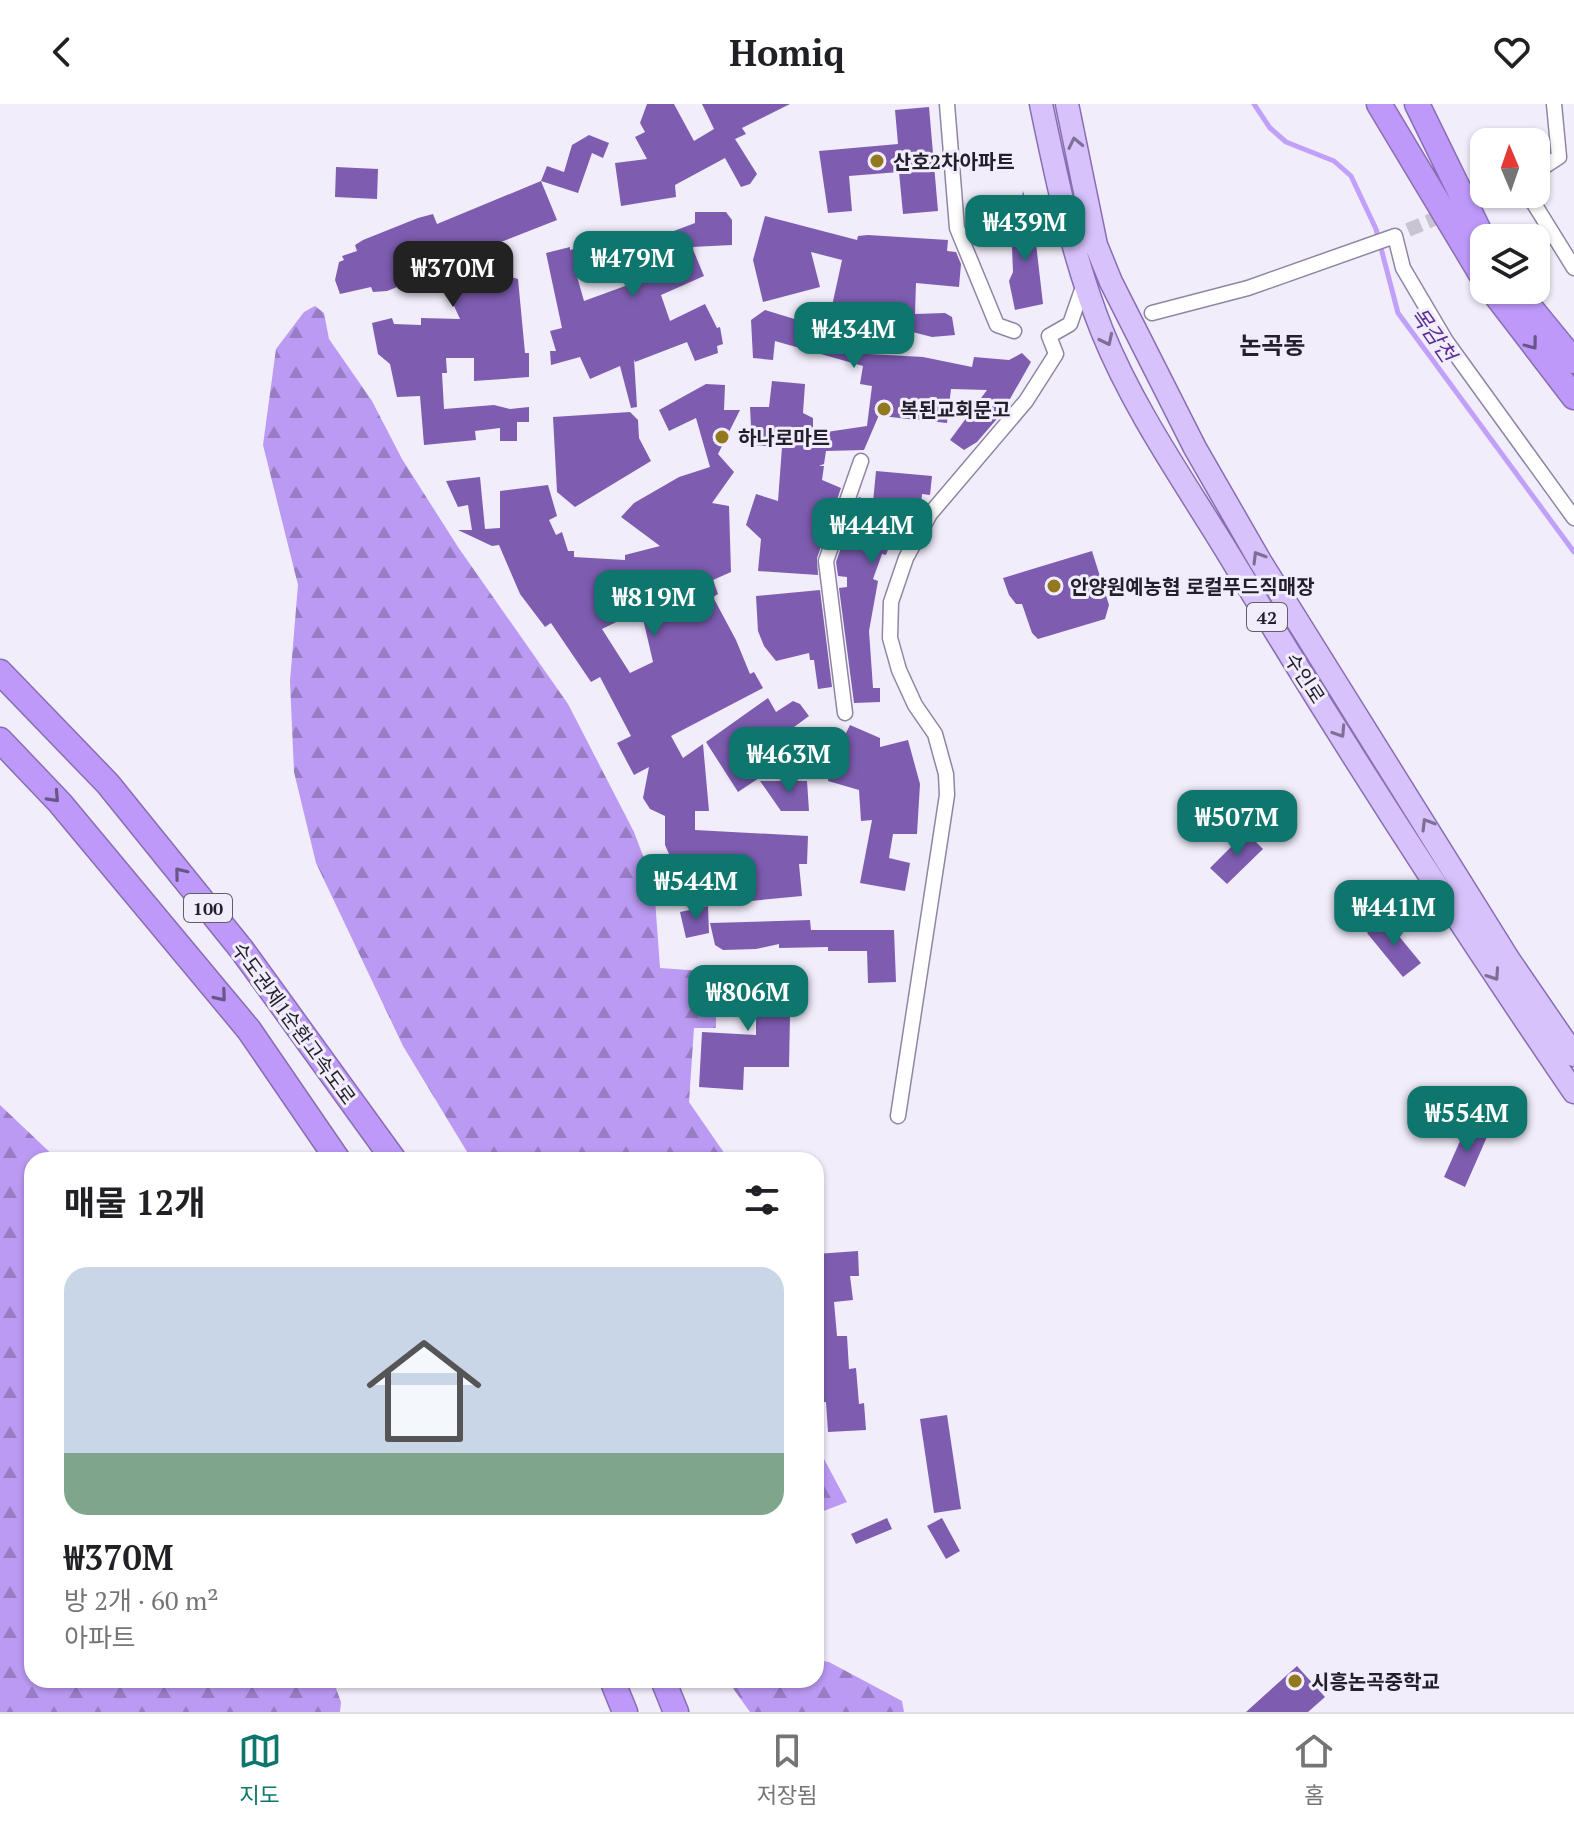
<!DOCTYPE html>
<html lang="ko">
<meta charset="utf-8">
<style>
:root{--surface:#fff;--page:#f6f6f6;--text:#202124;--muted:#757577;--line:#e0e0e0;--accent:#0f766e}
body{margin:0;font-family:"PT Serif","Noto Sans KR",serif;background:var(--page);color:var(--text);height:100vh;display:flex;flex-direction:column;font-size:30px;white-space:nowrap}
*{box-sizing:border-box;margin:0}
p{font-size:26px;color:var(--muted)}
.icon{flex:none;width:44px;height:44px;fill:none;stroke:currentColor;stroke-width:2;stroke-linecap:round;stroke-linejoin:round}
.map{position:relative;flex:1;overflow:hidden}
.side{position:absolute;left:24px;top:1048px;width:800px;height:536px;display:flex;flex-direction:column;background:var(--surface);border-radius:24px;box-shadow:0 2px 6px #0004}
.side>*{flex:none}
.needle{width:52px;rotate:358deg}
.fabs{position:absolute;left:1470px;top:24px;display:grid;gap:16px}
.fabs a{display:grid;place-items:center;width:80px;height:80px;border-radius:16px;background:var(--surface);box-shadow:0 2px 6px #0004;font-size:40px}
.price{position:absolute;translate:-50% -68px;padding:0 18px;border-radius:16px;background:var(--accent);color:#fff;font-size:26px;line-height:52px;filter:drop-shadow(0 2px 4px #0008)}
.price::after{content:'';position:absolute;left:50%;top:48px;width:24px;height:18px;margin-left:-12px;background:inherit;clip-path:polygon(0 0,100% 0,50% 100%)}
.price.current{background:#222;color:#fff}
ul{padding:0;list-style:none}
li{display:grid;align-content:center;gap:16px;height:424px;padding:0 40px}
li+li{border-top:2px solid var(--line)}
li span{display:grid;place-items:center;height:248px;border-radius:24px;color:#555}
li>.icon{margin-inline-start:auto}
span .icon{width:144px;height:144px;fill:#fffc;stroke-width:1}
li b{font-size:34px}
h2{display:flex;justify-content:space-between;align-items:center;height:96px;padding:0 40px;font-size:34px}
header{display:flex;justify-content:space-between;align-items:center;height:104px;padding:0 40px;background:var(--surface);font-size:36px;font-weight:700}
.dock{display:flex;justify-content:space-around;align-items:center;height:112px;border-top:2px solid var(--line);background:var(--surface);font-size:22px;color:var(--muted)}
.dock a{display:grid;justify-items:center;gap:4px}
.dock .current{color:var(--accent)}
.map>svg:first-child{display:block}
.forest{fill:url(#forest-firs)}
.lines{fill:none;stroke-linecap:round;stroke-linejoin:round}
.stream{stroke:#c1a0fa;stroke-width:5}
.building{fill:#7e5db1;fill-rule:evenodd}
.street-tunnel{stroke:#c8c4d1;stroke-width:14;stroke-dasharray:14 7;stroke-linecap:butt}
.street-casing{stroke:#9086a4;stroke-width:17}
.primary-casing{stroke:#886eb2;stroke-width:25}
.highway-casing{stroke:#886eb2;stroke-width:27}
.street{stroke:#fff;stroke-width:14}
.primary{stroke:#d8c2fc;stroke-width:22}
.highway{stroke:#be99fa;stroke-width:24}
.oneway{stroke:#7e7094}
.oneway2{stroke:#695688}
.poi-dot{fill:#94781f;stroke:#f1edfa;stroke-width:3}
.labels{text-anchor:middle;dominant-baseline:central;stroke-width:6;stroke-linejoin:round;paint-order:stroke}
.shield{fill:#f1edfa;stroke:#615d69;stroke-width:2}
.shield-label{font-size:18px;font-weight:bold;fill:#231f2b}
.poi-label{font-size:20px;font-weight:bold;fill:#231f2b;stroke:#f1edfa;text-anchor:start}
.street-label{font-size:20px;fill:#231f2b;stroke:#f1edfa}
.water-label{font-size:22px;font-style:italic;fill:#5d2f95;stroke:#f1edfa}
.quarter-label{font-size:24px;font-weight:bold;fill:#231f2b;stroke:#f1edfa}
</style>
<header><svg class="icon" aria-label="back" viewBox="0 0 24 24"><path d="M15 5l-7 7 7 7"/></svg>Homiq<svg class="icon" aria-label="heart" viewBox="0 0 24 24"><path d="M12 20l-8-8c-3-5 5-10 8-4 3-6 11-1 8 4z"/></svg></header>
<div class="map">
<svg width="1574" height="1608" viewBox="0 0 1574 1608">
<defs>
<pattern id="forest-firs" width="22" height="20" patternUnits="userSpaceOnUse" patternTransform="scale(2)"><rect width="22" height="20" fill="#bb9af3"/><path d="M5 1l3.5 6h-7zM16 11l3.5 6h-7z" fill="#987dc5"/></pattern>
</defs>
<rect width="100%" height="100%" fill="#f1edfa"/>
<path class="forest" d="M 315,202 L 324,209 L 329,235 L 372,297 L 402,355 L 458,443 L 568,600 L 634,728 L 654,781 L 660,864 L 716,868 L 716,924 L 694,924 L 689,998 L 729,1056 L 472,1056 L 403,942 L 316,759 L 294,668 L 290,577 L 298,481 L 263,341 L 276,245 L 304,208 Z
M 0,1001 L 58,1056 L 32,1056 L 32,1576 L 333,1576 L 341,1598 L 340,1608 L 0,1608 Z
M 816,1340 L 847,1398 L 816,1410 Z
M 816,1556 L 829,1558 L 902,1597 L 904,1608 L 750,1608 L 727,1576 L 816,1576 Z"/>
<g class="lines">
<path class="stream" d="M 1254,0 L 1270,24 L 1286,38 L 1334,57 L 1351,72 L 1376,125 L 1398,209 L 1574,448"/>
</g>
<path class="building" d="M 647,0 L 674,0 L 694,37 L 714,25 L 702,0 L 790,0 L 742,24 L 746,30 L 735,35 L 757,70 L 750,80 L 741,83 L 725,54 L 675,81 L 676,93 L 621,102 L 615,59 L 647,55 L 635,33 L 645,28 L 640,19 Z
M 929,3 L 938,107 L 903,110 L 899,68 L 849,72 L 852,107 L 828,109 L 819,47 L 898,40 L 895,6 Z
M 589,31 L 609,39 L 603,54 L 592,49 L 578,89 L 541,77 L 547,62 L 564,68 L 572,41 Z
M 336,63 L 378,65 L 377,95 L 335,93 Z
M 541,77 L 557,116 L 468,151 L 477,172 L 502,170 L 518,175 L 525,249 L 529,249 L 529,273 L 474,277 L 474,254 L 446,254 L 447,269 L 442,269 L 444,305 L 494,301 L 510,305 L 529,303 L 529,318 L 517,318 L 517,337 L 500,337 L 500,324 L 475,327 L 476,336 L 424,341 L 420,292 L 397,293 L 390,260 L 378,250 L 372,219 L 392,214 L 394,220 L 421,221 L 421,214 L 460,215 L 438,167 L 387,187 L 373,188 L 371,183 L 340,190 L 335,176 L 339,158 L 344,156 L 342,152 L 357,147 L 355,141 L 363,136 L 418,114 L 433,110 L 437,120 Z
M 1023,87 L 1035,131 L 1043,200 L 1015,206 L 1009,177 L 1013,168 L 1011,119 L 1018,119 Z
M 695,108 L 726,108 L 732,116 L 732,141 L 692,143 L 704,172 L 661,191 L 670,217 L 705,200 L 717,224 L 720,223 L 723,240 L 717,242 L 718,249 L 695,257 L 687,238 L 635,258 L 634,255 L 637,303 L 631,304 L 620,262 L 590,275 L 580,253 L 551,261 L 550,247 L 556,247 L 550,227 L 562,224 L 546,149 L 570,143 L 570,146 L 633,128 L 637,141 L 695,119 ZM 627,154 L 636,178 L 584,197 L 576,169 Z
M 765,112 L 857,136 L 858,132 L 868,131 L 948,136 L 947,147 L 956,148 L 961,160 L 959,183 L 916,179 L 915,210 L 945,209 L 952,213 L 955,231 L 932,233 L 862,215 L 855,240 L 869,243 L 869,250 L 923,253 L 972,263 L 974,253 L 1009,256 L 1022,249 L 1031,258 L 1002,309 L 977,338 L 964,346 L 950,336 L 987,286 L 951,285 L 947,319 L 881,312 L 882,304 L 864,346 L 826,347 L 824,360 L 819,362 L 824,362 L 822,376 L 841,384 L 817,454 L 818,471 L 758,467 L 761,435 L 746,421 L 756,390 L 778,397 L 782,343 L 752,341 L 750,303 L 769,303 L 772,277 L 805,280 L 803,309 L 813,314 L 813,330 L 867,322 L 872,282 L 860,280 L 863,262 L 775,237 L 773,256 L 753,254 L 751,216 L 765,206 L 827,225 L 842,156 L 811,148 L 820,183 L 763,198 L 753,156 Z
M 706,280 L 725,281 L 724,306 L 740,306 L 718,350 L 734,368 L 712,399 L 729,402 L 731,468 L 713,476 L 718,490 L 713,493 L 736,536 L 750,570 L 754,568 L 763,584 L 671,632 L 683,654 L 703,640 L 709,707 L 695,707 L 695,726 L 808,732 L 807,760 L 799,760 L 802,792 L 740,798 L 733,764 L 701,770 L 698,759 L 673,759 L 665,741 L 665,712 L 650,705 L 643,694 L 649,663 L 634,671 L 617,639 L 631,632 L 600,573 L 591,578 L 551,519 L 545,523 L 520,490 L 499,441 L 492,442 L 458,426 L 472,426 L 468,401 L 458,403 L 446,377 L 480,373 L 485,425 L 500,424 L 500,387 L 548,381 L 557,412 L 549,416 L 556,431 L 562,428 L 568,447 L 574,447 L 574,453 L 625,456 L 625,451 L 660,442 L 621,413 L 634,399 L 679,373 L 710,363 L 696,314 L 669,327 L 659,306 ZM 692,485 L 695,511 L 663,518 L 663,487 ZM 641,506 L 653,558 L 630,569 L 602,525 Z
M 630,308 L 638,316 L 639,334 L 651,357 L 575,403 L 557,388 L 553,313 Z
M 876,367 L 932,372 L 930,391 L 922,390 L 921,402 L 914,401 L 906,421 L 898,418 L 886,451 L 882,450 L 873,475 L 878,477 L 869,527 L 873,584 L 880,584 L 880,598 L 854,599 L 839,484 L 847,483 L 847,473 L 838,472 L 836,458 L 859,393 L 873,398 Z
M 1092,447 L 1109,501 L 1105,515 L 1038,535 L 1032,529 L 1022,500 L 1016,500 L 1009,491 L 1003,474 Z
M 820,486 L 832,583 L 818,585 L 814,556 L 810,556 L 809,549 L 776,557 L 764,542 L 758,527 L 756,492 Z
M 768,594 L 776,608 L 793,597 L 800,600 L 809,612 L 771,640 L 783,658 L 738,688 L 706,638 Z
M 850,621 L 880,634 L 880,643 L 908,636 L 920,680 L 917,730 L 893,730 L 889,754 L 910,759 L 905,787 L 860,779 L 872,716 L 861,717 L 859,686 L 828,677 L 832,643 L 837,635 L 842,637 Z
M 760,677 L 807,677 L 809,707 L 781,707 Z
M 1246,728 L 1263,745 L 1227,780 L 1210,764 Z
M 708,802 L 709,829 L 686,834 L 680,808 Z
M 1384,814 L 1421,859 L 1403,873 L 1367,829 Z
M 810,816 L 811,826 L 894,826 L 896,878 L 868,879 L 867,847 L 828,847 L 828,843 L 779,844 L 779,840 L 756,845 L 723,846 L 715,841 L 710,819 Z
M 726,868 L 782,868 L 782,912 L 790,913 L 789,963 L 744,963 L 743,986 L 699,983 L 702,928 L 756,931 L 756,905 L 726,905 Z
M 1469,1017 L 1490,1026 L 1465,1083 L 1444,1073 Z
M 858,1147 L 859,1172 L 850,1172 L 853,1196 L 834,1198 L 837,1232 L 847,1232 L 849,1265 L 856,1264 L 859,1300 L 864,1299 L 866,1326 L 828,1328 L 826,1298 L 816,1299 L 816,1205 L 820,1204 L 816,1150 Z
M 947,1311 L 961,1405 L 934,1409 L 920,1315 Z
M 887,1414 L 892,1425 L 856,1440 L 851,1430 Z
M 942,1414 L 960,1447 L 946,1455 L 927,1422 Z
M 1297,1562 L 1325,1593 L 1308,1608 L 1246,1608 Z"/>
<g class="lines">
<path class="street-tunnel" d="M 1408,126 L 1494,90"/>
<g class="street-casing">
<path id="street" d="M 947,0 L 957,124 L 997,221 L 1014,227
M 1536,68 L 1559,53 L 1554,0
M 1528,90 L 1574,164
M 1152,209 L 1248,184 L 1395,132 L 1403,164 L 1446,237 L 1574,414
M 845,609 L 826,457 L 861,357
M 898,1012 L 947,691 L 946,670 L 935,630 L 915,601 L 899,566 L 890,534 L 891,498 L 906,454 L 930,410 L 1026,297 L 1056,250 L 1049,232 L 1070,220 L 1084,180"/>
</g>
<g class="primary-casing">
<path id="primary" d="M 1041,0 C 1057,77 1073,154 1102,227 C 1135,309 1189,384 1234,459 C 1342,638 1456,815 1574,988
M 1067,0 L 1096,141 L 1111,178 L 1195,344 L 1260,457 L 1509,856 L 1574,951"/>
</g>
<g class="highway-casing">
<path id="highway" d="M 1379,0 L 1484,175
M 1417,0 L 1484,137
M 1492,186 L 1574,293
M 1516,186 L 1574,257
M 0,568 L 108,680 L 242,846 L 394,1056
M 0,636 L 60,699 L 249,926 L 338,1056
M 612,1576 L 625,1608
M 663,1576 L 676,1608"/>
</g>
<use href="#street" class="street"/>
<use href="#primary" class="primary"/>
<use href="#highway" class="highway"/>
</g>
<defs><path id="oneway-chevron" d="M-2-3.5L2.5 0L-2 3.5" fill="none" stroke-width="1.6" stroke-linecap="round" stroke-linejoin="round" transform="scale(2)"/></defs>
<g class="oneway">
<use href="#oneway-chevron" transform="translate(1075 39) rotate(-102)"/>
<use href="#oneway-chevron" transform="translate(1107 236) rotate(64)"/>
<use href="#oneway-chevron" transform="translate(1258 453) rotate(-121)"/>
<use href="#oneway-chevron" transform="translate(1340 628) rotate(57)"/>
<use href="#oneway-chevron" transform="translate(1427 720) rotate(-121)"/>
<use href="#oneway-chevron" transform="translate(1494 871) rotate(56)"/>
</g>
<g class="oneway2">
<use href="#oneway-chevron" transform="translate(1532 240) rotate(53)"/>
<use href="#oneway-chevron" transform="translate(54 693) rotate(47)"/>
<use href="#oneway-chevron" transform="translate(180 769) rotate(-129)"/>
<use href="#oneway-chevron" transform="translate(221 892) rotate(50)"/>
</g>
<g class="poi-dot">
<circle cx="877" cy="57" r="8"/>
<circle cx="884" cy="305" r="8"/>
<circle cx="722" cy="333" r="8"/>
<circle cx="1054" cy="482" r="8"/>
<circle cx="1295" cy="1577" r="8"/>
</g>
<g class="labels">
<g class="shield">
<rect x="1247" y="499" width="40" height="28" rx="6"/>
<rect x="184" y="790" width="48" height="28" rx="6"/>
</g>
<g class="shield-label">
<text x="1267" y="513">42</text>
<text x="208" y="804">100</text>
</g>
<g class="poi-label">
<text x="893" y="57">산호2차아파트</text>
<text x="900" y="305">복된교회문고</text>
<text x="738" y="333">하나로마트</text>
<text x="1070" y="482">안양원예농협 로컬푸드직매장</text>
<text x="1311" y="1577">시흥논곡중학교</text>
</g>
<g class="street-label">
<text transform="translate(1305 574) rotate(57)">수인로</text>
<text transform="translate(294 919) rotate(54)">수도권제1순환고속도로</text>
</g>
<g class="water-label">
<text transform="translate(1434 230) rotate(55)">목감천</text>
</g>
<g class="quarter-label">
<text x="1272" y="241">논곡동</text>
</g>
</g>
</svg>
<div class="fabs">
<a><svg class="needle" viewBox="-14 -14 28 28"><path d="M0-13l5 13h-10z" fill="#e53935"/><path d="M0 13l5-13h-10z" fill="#757577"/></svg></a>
<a><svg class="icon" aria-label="layers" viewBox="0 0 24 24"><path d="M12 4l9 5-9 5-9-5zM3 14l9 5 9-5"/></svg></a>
</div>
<b class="price" style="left:1025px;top:159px">₩439M</b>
<b class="price" style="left:633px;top:195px">₩479M</b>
<b class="price current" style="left:453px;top:205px">₩370M</b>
<b class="price" style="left:854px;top:266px">₩434M</b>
<b class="price" style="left:872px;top:462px">₩444M</b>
<b class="price" style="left:654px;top:534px">₩819M</b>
<b class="price" style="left:789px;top:691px">₩463M</b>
<b class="price" style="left:1237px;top:754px">₩507M</b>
<b class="price" style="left:696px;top:818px">₩544M</b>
<b class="price" style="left:1394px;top:844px">₩441M</b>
<b class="price" style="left:748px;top:929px">₩806M</b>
<b class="price" style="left:1467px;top:1050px">₩554M</b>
<section class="side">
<h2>매물 12개<svg class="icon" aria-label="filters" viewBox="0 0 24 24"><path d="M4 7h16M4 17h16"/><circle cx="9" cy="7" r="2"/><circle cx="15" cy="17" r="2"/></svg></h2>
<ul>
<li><span style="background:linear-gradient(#c9d6e8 75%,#7fa58c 0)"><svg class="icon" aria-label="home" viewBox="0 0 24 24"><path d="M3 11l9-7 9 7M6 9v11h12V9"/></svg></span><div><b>₩370M</b><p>방 2개 · 60 m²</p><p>아파트</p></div></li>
</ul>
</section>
</div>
<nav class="dock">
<a class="current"><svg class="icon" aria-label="map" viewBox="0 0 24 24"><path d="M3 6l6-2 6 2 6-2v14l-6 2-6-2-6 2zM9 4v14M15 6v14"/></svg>지도</a>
<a><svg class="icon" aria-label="saved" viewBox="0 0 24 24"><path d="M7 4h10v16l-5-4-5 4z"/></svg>저장됨</a>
<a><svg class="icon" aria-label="home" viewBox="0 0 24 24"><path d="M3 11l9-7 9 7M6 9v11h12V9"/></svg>홈</a>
</nav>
